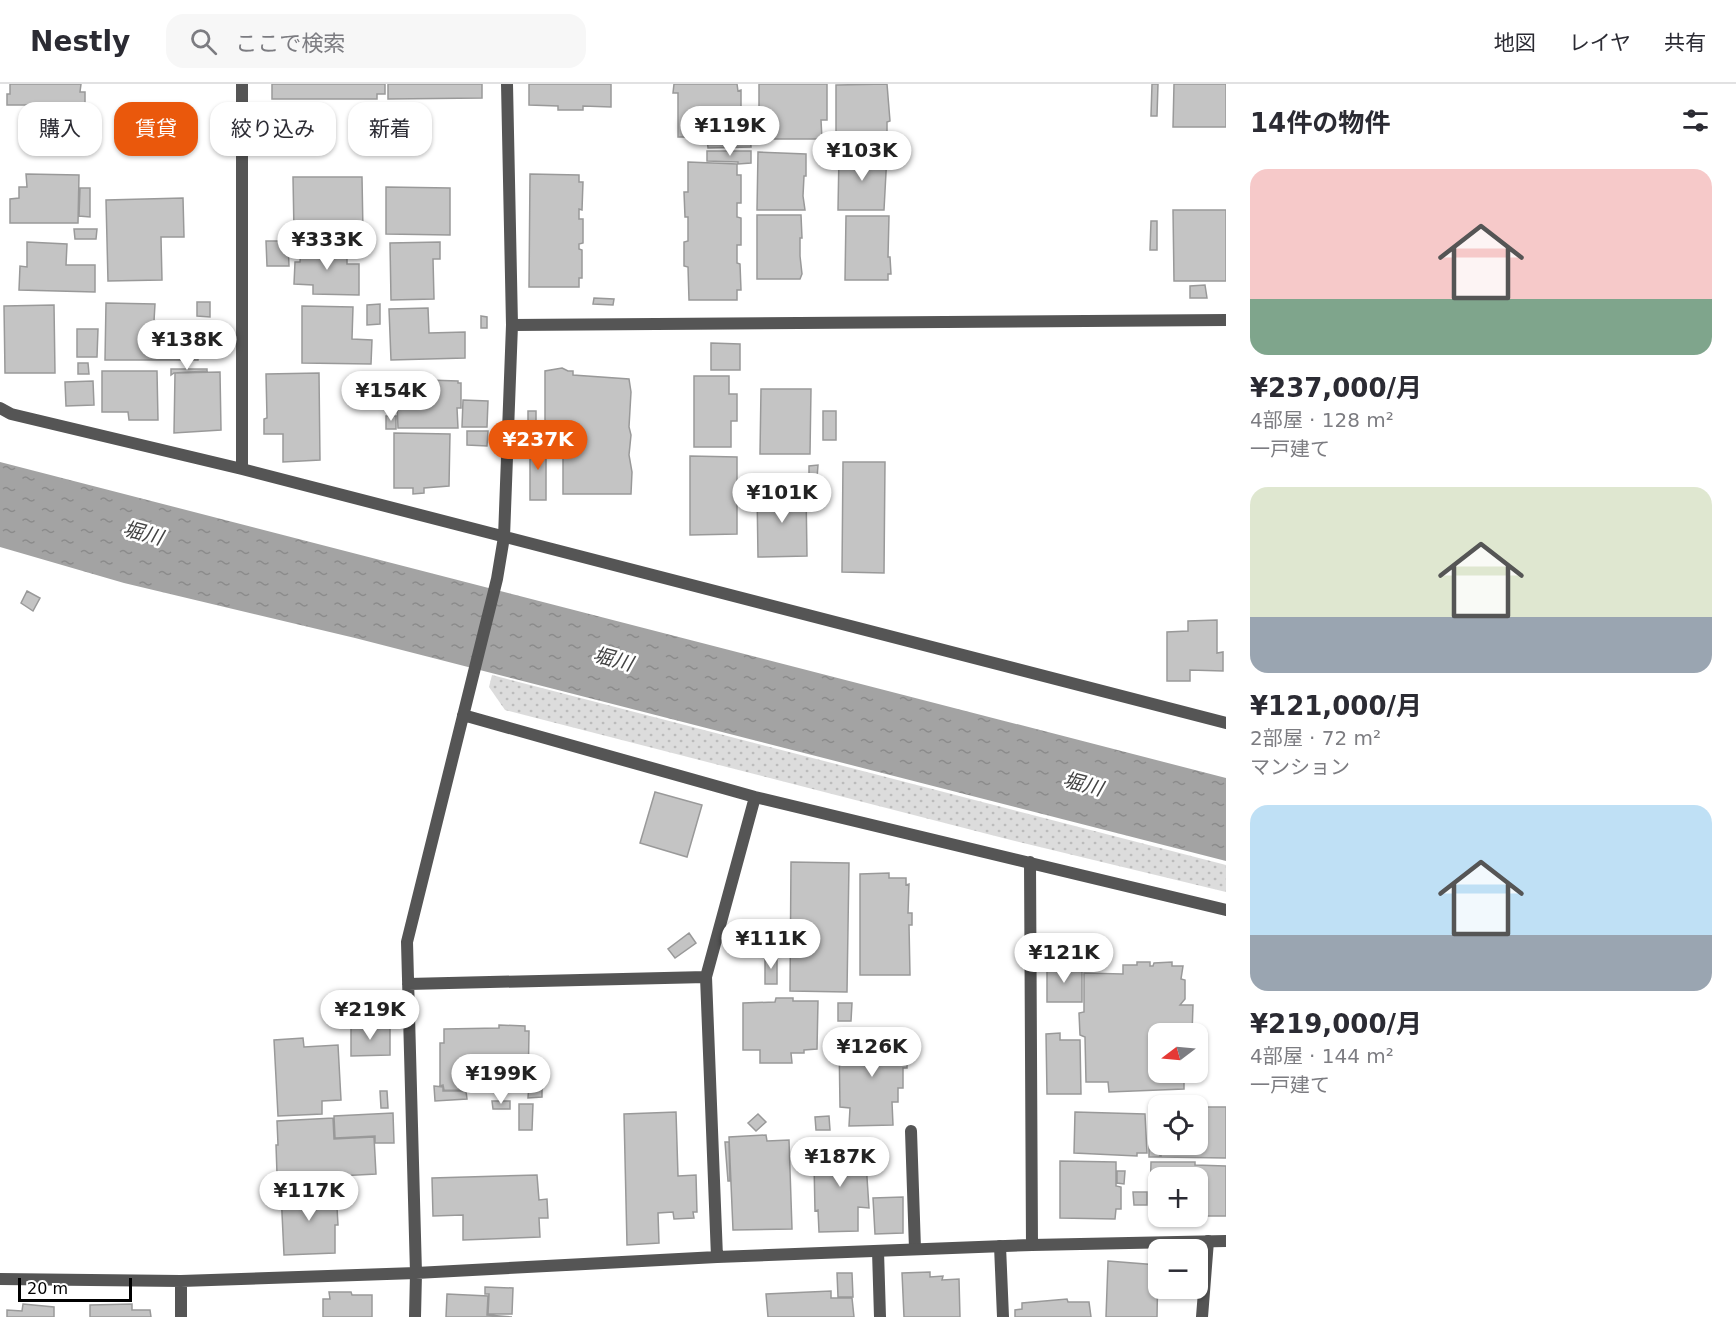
<!DOCTYPE html>
<html lang="ja">
<meta charset="utf-8">
<style>
:root{--surface:#fff;--page:#f7f7f7;--text:#2b2b33;--muted:#7c7c81;--line:#e1e1e2;--accent:#ea580c}
body{margin:0;font-family:"DejaVu Sans","Noto Sans JP",sans-serif;background:var(--page);color:var(--text);height:100vh;display:flex;flex-direction:column;font-size:22px;white-space:nowrap}
*{box-sizing:border-box;margin:0}
p{font-size:20px;color:var(--muted)}
.icon{flex:none;width:33px;height:33px;fill:none;stroke:currentColor;stroke-width:2;stroke-linecap:round;stroke-linejoin:round}
.map{position:relative;flex:1;overflow:hidden}
.drawer{display:flex;flex-direction:column;background:var(--surface);width:510px}
.drawer>*{flex:none}
.top-card{position:absolute;left:18px;top:18px;width:570px;height:54px;display:flex;gap:12px}
.needle{width:39px;rotate:254deg}
.controls{position:absolute;left:1148px;top:939px;display:grid;gap:12px}
.controls a{display:grid;place-items:center;width:60px;height:60px;border-radius:12px;background:var(--surface);box-shadow:0 2px 4px #0004;font-size:30px}
.scale{position:absolute;left:18px;bottom:15px;width:114px;box-sizing:border-box;padding-left:6px;border:3px solid #000;border-top:0;font-size:16px;line-height:21px;white-space:nowrap;color:#000;-webkit-text-stroke:4px #fff;paint-order:stroke}
.price{position:absolute;translate:-50% -51px;padding:0 14px;border-radius:21px;background:#fff;color:#222;font-size:20px;line-height:39px;filter:drop-shadow(0 2px 3px #0008)}
.price::after{content:'';position:absolute;left:50%;top:36px;width:18px;height:14px;margin-left:-9px;background:inherit;clip-path:polygon(0 0,100% 0,50% 100%)}
.price.current{background:var(--accent);color:#fff}
ul{padding:0;list-style:none}
li{display:grid;align-content:center;gap:12px;height:318px;padding:0 24px}
li span{display:grid;place-items:center;height:186px;border-radius:18px;color:#555}
li>.icon{margin-inline-start:auto}
span .icon{width:108px;height:108px;fill:#fffc;stroke-width:1}
li b{font-size:26px}
h2{display:flex;justify-content:space-between;align-items:center;height:72px;padding:0 24px;font-size:26px}
.pill{padding:0 21px;border-radius:18px;background:var(--surface);box-shadow:0 2px 4px #0004;font-size:21px;line-height:54px}
.pill.current{background:var(--accent);color:#fff}
header{display:flex;align-items:center;gap:36px;box-sizing:border-box;height:84px;padding:0 30px;background:var(--surface);border-bottom:2px solid var(--line)}
header strong{font-size:28px}
nav{display:flex;gap:33px;margin-inline-start:auto;font-size:21px}
.search{width:420px;height:54px;background:var(--page);display:flex;align-items:center;gap:15px;box-sizing:border-box;padding:0 21px;border-radius:18px;color:var(--muted);font-size:22px}
main{display:flex;flex:1;min-height:0}
.map>svg:first-child{display:block}
.grass{fill:url(#grass-dots)}
.water{fill:url(#water-ripples)}
.building{fill:#c4c4c4;stroke:#999;stroke-width:1.5}
.lines{fill:none;stroke-linecap:round;stroke-linejoin:round}
.lane{stroke:#555;stroke-width:12}
.street{stroke:#555;stroke-width:12}
.labels{text-anchor:middle;dominant-baseline:central;stroke-width:5;stroke-linejoin:round;paint-order:stroke}
.water-label{font-size:20px;font-style:italic;fill:#444;stroke:#fff}
</style>
<header>
<strong>Nestly</strong>
<div class="search"><svg class="icon" aria-label="search" viewBox="0 0 24 24"><circle cx="10" cy="10" r="6"/><path d="M15 15l6 6"/></svg>ここで検索</div>
<nav><a>地図</a><a>レイヤ</a><a>共有</a></nav>
</header>
<main>
<div class="map">
<svg width="1226" height="1233" viewBox="0 0 1226 1233">
<defs>
<pattern id="grass-dots" width="8" height="8" patternUnits="userSpaceOnUse" patternTransform="scale(1.5)"><rect width="8" height="8" fill="#dcdcdc"/><path d="M2 2h.1M6 6h.1" fill="none" stroke="#bbb" stroke-width="1.8" stroke-linecap="round"/></pattern>
<pattern id="water-ripples" width="26" height="14" patternUnits="userSpaceOnUse" patternTransform="scale(1.5)"><rect width="26" height="14" fill="#a3a3a3"/><path d="M2 4q2-2 4 0t4 0M15 11q2-2 4 0t4 0" fill="none" stroke="#8b8b8b"/></pattern>
</defs>
<rect width="100%" height="100%" fill="#fff"/>
<path class="grass" d="M 492,591 L 1226,781 L 1226,808 L 1003,754 L 505,626 L 489,603 Z"/>
<path class="water" d="M 0,378 L 1226,694 L 1226,777 L 355,554 L 124,499 L 0,463 Z"/>
<path class="building" d="M 10,0 L 81,0 L 80,8 L 85,8 L 85,19 L 80,19 L 80,21 L 7,21 L 7,10 L 10,10 Z
M 272,0 L 385,0 L 385,10 L 377,10 L 377,15 L 272,15 Z
M 388,0 L 482,0 L 482,14 L 388,15 Z
M 529,0 L 611,0 L 611,23 L 583,22 L 583,26 L 558,26 L 558,22 L 529,21 Z
M 674,0 L 737,0 L 738,7 L 741,6 L 741,34 L 737,34 L 736,53 L 678,53 L 678,9 L 673,9 Z
M 759,0 L 827,0 L 827,36 L 821,36 L 822,55 L 759,55 Z
M 887,0 L 890,37 L 887,38 L 887,60 L 836,59 L 836,1 Z
M 1152,0 L 1158,0 L 1157,32 L 1151,32 Z
M 1174,0 L 1226,0 L 1226,43 L 1173,43 Z
M 737,51 L 750,51 L 751,63 L 708,64 L 707,54 L 737,54 Z
M 707,67 L 751,67 L 751,79 L 738,80 L 738,78 L 707,77 Z
M 758,68 L 806,70 L 806,92 L 804,92 L 803,112 L 805,126 L 757,126 Z
M 839,70 L 887,70 L 884,126 L 838,126 Z
M 688,78 L 737,80 L 737,91 L 741,91 L 741,119 L 737,119 L 737,133 L 741,134 L 741,161 L 737,161 L 737,179 L 740,180 L 741,206 L 737,206 L 737,216 L 689,216 L 688,183 L 684,182 L 684,158 L 688,157 L 688,133 L 685,133 L 684,108 L 688,108 Z
M 26,90 L 79,91 L 78,139 L 10,139 L 10,115 L 19,114 L 19,103 L 27,103 Z
M 530,90 L 579,91 L 579,98 L 583,98 L 582,126 L 579,125 L 579,135 L 583,135 L 583,159 L 579,160 L 579,165 L 582,166 L 582,194 L 579,194 L 579,203 L 529,203 Z
M 293,93 L 362,93 L 363,148 L 294,148 Z
M 386,103 L 450,104 L 450,151 L 386,150 Z
M 80,104 L 90,104 L 90,133 L 79,132 Z
M 183,114 L 184,153 L 161,153 L 162,196 L 108,197 L 106,116 Z
M 1173,126 L 1226,126 L 1226,197 L 1174,197 Z
M 757,131 L 801,131 L 802,154 L 800,154 L 800,172 L 802,190 L 800,195 L 757,195 Z
M 846,132 L 889,132 L 888,173 L 890,173 L 891,190 L 888,190 L 888,196 L 845,196 Z
M 1151,137 L 1157,137 L 1157,166 L 1150,166 Z
M 74,145 L 97,145 L 96,155 L 75,155 Z
M 266,157 L 288,157 L 289,182 L 267,182 Z
M 27,158 L 67,160 L 66,181 L 95,181 L 95,208 L 19,206 L 20,182 L 27,183 Z
M 440,158 L 440,175 L 433,175 L 434,215 L 391,216 L 390,159 Z
M 301,161 L 347,162 L 347,180 L 359,180 L 359,211 L 313,210 L 313,201 L 294,200 L 295,178 L 300,178 Z
M 1205,201 L 1207,214 L 1190,214 L 1190,202 Z
M 594,214 L 614,215 L 613,221 L 593,220 Z
M 197,218 L 210,218 L 210,233 L 197,232 Z
M 106,219 L 155,220 L 154,237 L 199,237 L 198,276 L 105,276 Z
M 380,220 L 380,240 L 367,241 L 367,221 Z
M 54,221 L 55,289 L 5,289 L 4,222 Z
M 302,222 L 353,223 L 352,255 L 372,256 L 371,280 L 302,279 Z
M 428,224 L 429,249 L 465,248 L 465,274 L 391,276 L 389,225 Z
M 481,232 L 487,233 L 487,244 L 481,244 Z
M 77,245 L 98,245 L 97,273 L 77,273 Z
M 711,259 L 740,260 L 740,286 L 711,286 Z
M 224,262 L 224,271 L 217,271 L 216,263 Z
M 78,279 L 88,279 L 89,290 L 78,290 Z
M 562,284 L 568,287 L 573,287 L 573,291 L 629,295 L 631,308 L 629,343 L 631,351 L 629,371 L 632,388 L 631,410 L 563,410 L 563,353 L 547,353 L 545,349 L 545,287 Z
M 171,285 L 207,285 L 207,287 L 174,289 L 171,291 Z
M 102,287 L 157,287 L 158,336 L 129,336 L 128,328 L 102,328 Z
M 220,288 L 221,346 L 174,349 L 175,289 Z
M 319,289 L 320,376 L 283,378 L 283,350 L 264,350 L 264,335 L 267,334 L 266,290 Z
M 396,291 L 428,291 L 428,296 L 458,297 L 458,299 L 461,299 L 461,324 L 457,324 L 458,344 L 398,344 Z
M 694,292 L 729,292 L 729,310 L 737,310 L 737,337 L 731,337 L 731,363 L 694,363 Z
M 93,297 L 94,321 L 66,322 L 65,298 Z
M 761,305 L 811,305 L 810,370 L 760,370 Z
M 463,316 L 488,317 L 487,343 L 462,343 Z
M 528,327 L 536,327 L 536,351 L 528,351 Z
M 823,327 L 836,327 L 836,356 L 823,356 Z
M 386,332 L 396,332 L 396,345 L 386,345 Z
M 467,347 L 488,347 L 487,362 L 467,361 Z
M 394,349 L 450,350 L 449,402 L 424,404 L 424,409 L 413,410 L 413,404 L 394,404 Z
M 530,358 L 546,358 L 546,416 L 530,416 Z
M 690,372 L 737,373 L 737,450 L 690,451 Z
M 843,378 L 885,378 L 884,489 L 842,488 Z
M 818,381 L 817,394 L 809,393 L 809,382 Z
M 806,406 L 807,472 L 758,473 L 757,407 Z
M 27,507 L 40,514 L 33,527 L 21,519 Z
M 1217,536 L 1217,569 L 1223,568 L 1223,587 L 1190,586 L 1190,597 L 1167,597 L 1167,548 L 1188,547 L 1188,537 Z
M 655,708 L 702,721 L 687,773 L 640,759 Z
M 791,778 L 849,779 L 847,908 L 790,907 Z
M 889,789 L 889,794 L 906,794 L 906,801 L 909,800 L 908,829 L 912,829 L 912,841 L 909,841 L 910,891 L 860,891 L 860,790 Z
M 689,849 L 696,859 L 675,874 L 668,865 Z
M 765,871 L 777,871 L 777,900 L 765,900 Z
M 1137,878 L 1150,878 L 1150,882 L 1153,882 L 1154,879 L 1172,878 L 1172,882 L 1183,882 L 1181,895 L 1185,896 L 1185,915 L 1180,921 L 1193,921 L 1192,950 L 1158,950 L 1158,988 L 1184,988 L 1184,1005 L 1109,1008 L 1108,998 L 1086,998 L 1085,953 L 1080,951 L 1079,929 L 1084,928 L 1084,889 L 1123,890 L 1123,881 L 1137,881 Z
M 1047,882 L 1082,882 L 1082,918 L 1047,918 Z
M 776,914 L 793,914 L 793,917 L 818,917 L 817,965 L 804,966 L 804,969 L 791,969 L 792,979 L 760,979 L 760,966 L 743,966 L 743,919 L 775,918 Z
M 838,919 L 852,919 L 851,937 L 838,937 Z
M 499,941 L 525,942 L 525,947 L 529,947 L 528,1007 L 444,1006 L 443,1001 L 440,1002 L 440,959 L 444,959 L 444,945 L 499,944 Z
M 390,942 L 390,971 L 351,972 L 351,943 Z
M 1060,949 L 1060,956 L 1080,956 L 1081,1010 L 1047,1010 L 1046,950 Z
M 907,952 L 907,984 L 903,984 L 903,1004 L 898,1004 L 898,1018 L 892,1018 L 893,1041 L 849,1042 L 850,1024 L 840,1023 L 839,955 Z
M 303,954 L 304,963 L 338,961 L 341,1016 L 322,1017 L 322,1030 L 278,1032 L 274,956 Z
M 542,998 L 542,1013 L 528,1014 L 529,999 Z
M 434,1002 L 443,1003 L 443,1007 L 466,1007 L 467,1015 L 435,1017 Z
M 380,1007 L 387,1007 L 388,1024 L 381,1024 Z
M 492,1017 L 510,1017 L 510,1025 L 493,1025 Z
M 519,1020 L 533,1020 L 532,1046 L 519,1046 Z
M 1197,1023 L 1226,1023 L 1226,1074 L 1161,1073 L 1161,1060 L 1197,1060 Z
M 676,1028 L 678,1092 L 696,1091 L 697,1128 L 693,1128 L 694,1134 L 674,1135 L 673,1128 L 658,1129 L 659,1159 L 627,1161 L 624,1030 Z
M 1075,1028 L 1145,1030 L 1147,1069 L 1137,1069 L 1137,1072 L 1074,1069 Z
M 393,1029 L 394,1059 L 375,1059 L 375,1052 L 335,1054 L 334,1032 Z
M 758,1030 L 766,1038 L 756,1047 L 748,1039 Z
M 829,1032 L 830,1046 L 816,1046 L 815,1033 Z
M 333,1034 L 334,1055 L 374,1053 L 376,1090 L 280,1095 L 279,1090 L 277,1090 L 276,1061 L 278,1061 L 277,1037 Z
M 766,1051 L 767,1057 L 789,1056 L 792,1145 L 733,1146 L 729,1053 Z
M 1158,1052 L 1160,1073 L 1149,1073 L 1149,1053 Z
M 725,1058 L 729,1058 L 730,1097 L 728,1097 Z
M 860,1061 L 860,1063 L 864,1064 L 863,1078 L 866,1078 L 869,1124 L 858,1123 L 858,1147 L 819,1148 L 818,1126 L 815,1127 L 814,1079 L 818,1079 L 818,1063 Z
M 1060,1077 L 1116,1078 L 1116,1102 L 1121,1103 L 1121,1125 L 1116,1125 L 1115,1135 L 1060,1134 Z
M 1151,1078 L 1195,1078 L 1195,1081 L 1226,1082 L 1226,1132 L 1197,1132 L 1197,1094 L 1158,1094 L 1158,1113 L 1150,1113 Z
M 1117,1087 L 1125,1087 L 1124,1100 L 1117,1099 Z
M 537,1091 L 539,1116 L 547,1115 L 548,1134 L 539,1134 L 540,1153 L 463,1156 L 463,1131 L 433,1132 L 432,1094 Z
M 336,1106 L 338,1141 L 335,1141 L 335,1169 L 284,1171 L 281,1108 Z
M 1133,1108 L 1147,1108 L 1147,1121 L 1134,1121 Z
M 903,1113 L 903,1149 L 875,1150 L 873,1114 Z
M 1108,1177 L 1158,1181 L 1157,1233 L 1106,1233 Z
M 930,1188 L 930,1193 L 943,1192 L 942,1196 L 959,1195 L 960,1233 L 904,1233 L 902,1189 Z
M 837,1189 L 852,1189 L 853,1213 L 838,1213 Z
M 485,1203 L 513,1204 L 512,1230 L 488,1230 L 489,1210 L 485,1210 Z
M 831,1207 L 831,1214 L 852,1214 L 854,1233 L 768,1233 L 766,1210 Z
M 329,1208 L 351,1208 L 352,1211 L 372,1211 L 372,1233 L 323,1233 L 323,1215 L 330,1215 Z
M 447,1210 L 488,1212 L 487,1231 L 512,1233 L 446,1233 Z
M 1067,1215 L 1068,1218 L 1089,1218 L 1091,1233 L 1015,1233 L 1015,1226 L 1022,1225 L 1022,1219 Z
M 23,1220 L 54,1223 L 54,1233 L 7,1233 L 7,1226 L 22,1227 Z
M 132,1220 L 132,1226 L 150,1226 L 151,1233 L 90,1233 L 90,1221 Z"/>
<g class="lines">
<path class="lane" d="M 911,1047 L 915,1165
M 1000,1162 L 1003,1233
M 878,1167 L 880,1233
M 1202,1233 L 1208,1157"/>
<path class="street" d="M 512,241 L 1226,236
M 0,324 L 11,330 L 242,385 L 1226,639
M 242,385 L 242,0
M 463,631 L 755,713 L 1226,826
M 1030,778 L 1032,1161
M 408,900 L 706,893
M 717,1173 L 706,893 L 755,713
M 0,1195 L 181,1197 L 416,1189 L 717,1173 L 1032,1161 L 1226,1157
M 181,1197 L 181,1233
M 415,1233 L 416,1189 L 407,858 L 497,495 L 504,453 L 512,241 L 507,0"/>
</g>
<g class="labels">
<g class="water-label">
<text transform="translate(143 449) rotate(15)">堀川</text>
<text transform="translate(613 575) rotate(15)">堀川</text>
<text transform="translate(1083 700) rotate(15)">堀川</text>
</g>
</g>
</svg>
<div class="controls">
<a><svg class="needle" viewBox="-14 -14 28 28"><path d="M0-13l5 13h-10z" fill="#e53935"/><path d="M0 13l5-13h-10z" fill="#7c7c81"/></svg></a>
<a><svg class="icon" aria-label="locate" viewBox="0 0 24 24"><circle cx="12" cy="12" r="6"/><path d="M12 2v4M12 18v4M2 12h4M18 12h4"/></svg></a>
<a>+</a>
<a>−</a>
</div>
<div class="scale">20 m</div>
<b class="price" style="left:730px;top:73px">¥119K</b>
<b class="price" style="left:862px;top:98px">¥103K</b>
<b class="price" style="left:327px;top:187px">¥333K</b>
<b class="price" style="left:187px;top:287px">¥138K</b>
<b class="price" style="left:391px;top:338px">¥154K</b>
<b class="price current" style="left:538px;top:387px">¥237K</b>
<b class="price" style="left:782px;top:440px">¥101K</b>
<b class="price" style="left:771px;top:886px">¥111K</b>
<b class="price" style="left:1064px;top:900px">¥121K</b>
<b class="price" style="left:370px;top:957px">¥219K</b>
<b class="price" style="left:872px;top:994px">¥126K</b>
<b class="price" style="left:501px;top:1021px">¥199K</b>
<b class="price" style="left:840px;top:1104px">¥187K</b>
<b class="price" style="left:309px;top:1138px">¥117K</b>
<div class="top-card">
<a class="pill">購入</a>
<a class="pill current">賃貸</a>
<a class="pill">絞り込み</a>
<a class="pill">新着</a>
</div>
</div>
<section class="drawer">
<h2>14件の物件<svg class="icon" aria-label="filters" viewBox="0 0 24 24"><path d="M4 7h16M4 17h16"/><circle cx="9" cy="7" r="2"/><circle cx="15" cy="17" r="2"/></svg></h2>
<ul>
<li><span style="background:linear-gradient(#f6c9c9 70%,#7fa58c 0)"><svg class="icon" aria-label="home" viewBox="0 0 24 24"><path d="M3 11l9-7 9 7M6 9v11h12V9"/></svg></span><div><b>¥237,000/月</b><p>4部屋 · 128 m²</p><p>一戸建て</p></div></li>
<li><span style="background:linear-gradient(#dfe7d0 70%,#9aa5b1 0)"><svg class="icon" aria-label="home" viewBox="0 0 24 24"><path d="M3 11l9-7 9 7M6 9v11h12V9"/></svg></span><div><b>¥121,000/月</b><p>2部屋 · 72 m²</p><p>マンション</p></div></li>
<li><span style="background:linear-gradient(#bfe0f5 70%,#9aa5b1 0)"><svg class="icon" aria-label="home" viewBox="0 0 24 24"><path d="M3 11l9-7 9 7M6 9v11h12V9"/></svg></span><div><b>¥219,000/月</b><p>4部屋 · 144 m²</p><p>一戸建て</p></div></li>
</ul>
</section>
</main>
